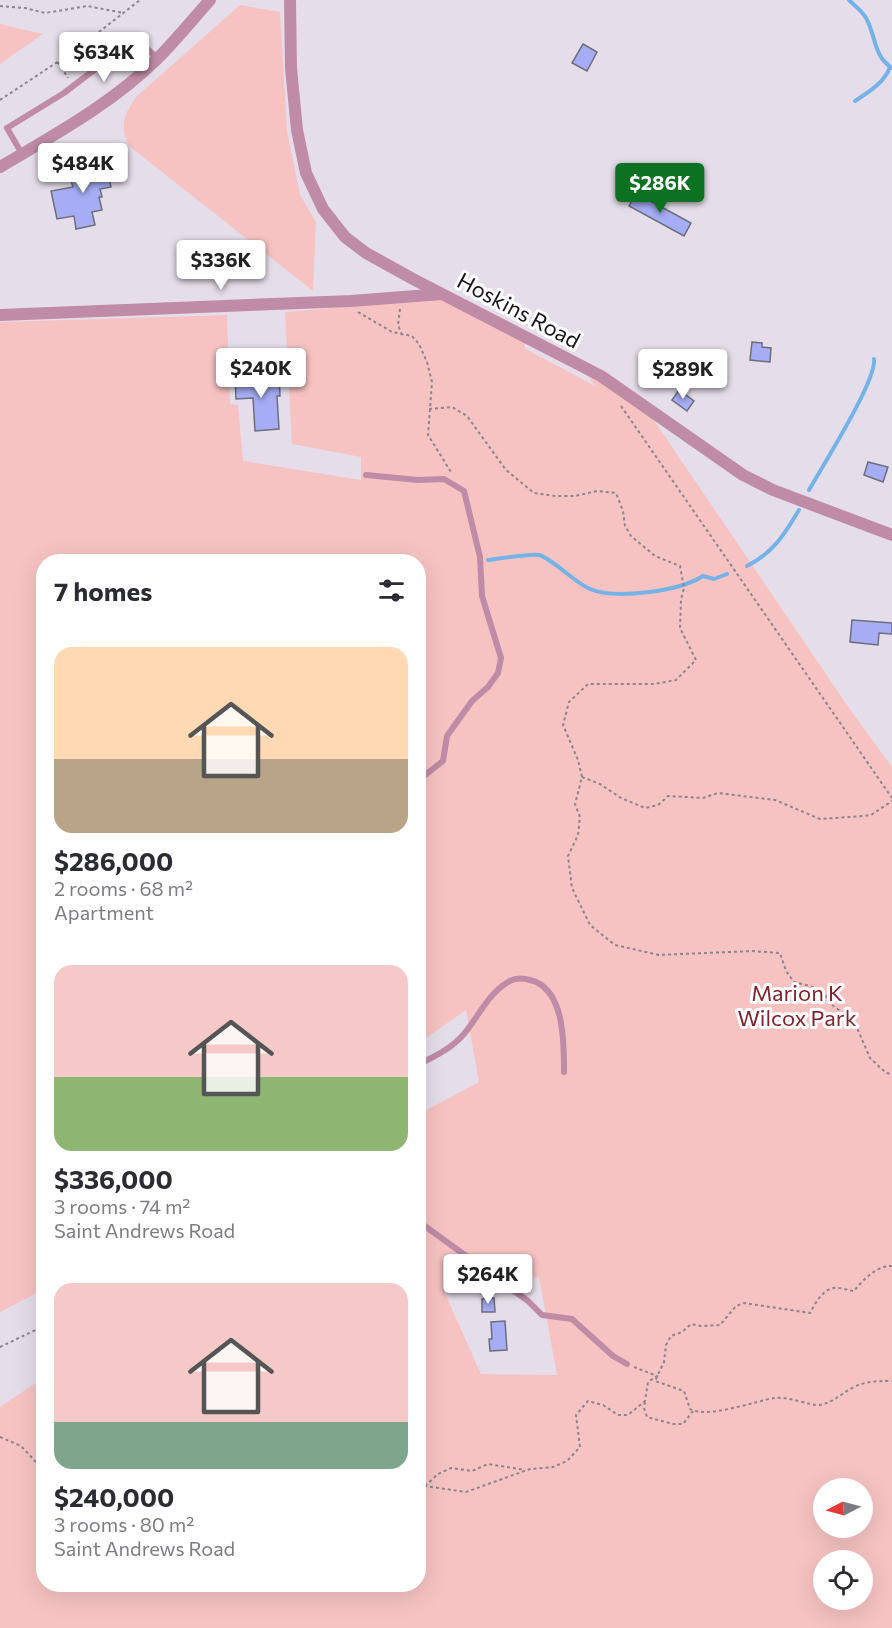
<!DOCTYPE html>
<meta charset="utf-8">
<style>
:root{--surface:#fff;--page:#f7f7f7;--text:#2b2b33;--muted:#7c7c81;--accent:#0c7222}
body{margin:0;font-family:Commissioner,sans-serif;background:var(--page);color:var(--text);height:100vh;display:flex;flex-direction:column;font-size:22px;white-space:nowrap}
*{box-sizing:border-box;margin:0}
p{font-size:20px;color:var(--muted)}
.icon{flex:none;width:33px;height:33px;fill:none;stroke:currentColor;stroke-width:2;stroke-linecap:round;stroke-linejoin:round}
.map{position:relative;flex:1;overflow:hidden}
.sheet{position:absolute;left:36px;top:554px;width:390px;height:1038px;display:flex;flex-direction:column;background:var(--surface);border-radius:24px;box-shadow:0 6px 24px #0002}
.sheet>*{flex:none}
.needle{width:39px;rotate:264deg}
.fabs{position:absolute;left:813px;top:1478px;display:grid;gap:12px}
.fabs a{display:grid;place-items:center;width:60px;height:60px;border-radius:50%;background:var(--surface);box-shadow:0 6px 24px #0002;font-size:30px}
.price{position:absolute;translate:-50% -51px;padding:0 14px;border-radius:6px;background:#fff;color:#222;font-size:20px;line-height:39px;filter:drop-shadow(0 2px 3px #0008)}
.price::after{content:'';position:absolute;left:50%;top:36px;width:18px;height:14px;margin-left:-9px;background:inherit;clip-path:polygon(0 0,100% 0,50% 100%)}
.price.current{background:var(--accent);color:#fff}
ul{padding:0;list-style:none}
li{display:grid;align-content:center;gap:12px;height:318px;padding:0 18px}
li span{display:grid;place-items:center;height:186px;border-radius:18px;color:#555}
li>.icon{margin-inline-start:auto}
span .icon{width:108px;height:108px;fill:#fffc;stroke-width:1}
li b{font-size:26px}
h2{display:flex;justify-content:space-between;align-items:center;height:72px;padding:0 18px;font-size:26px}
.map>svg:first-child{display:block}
.green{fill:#f6c3c2;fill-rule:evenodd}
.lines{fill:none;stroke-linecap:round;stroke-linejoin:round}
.stream{stroke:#75b2e8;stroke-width:4}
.building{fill:#a6adf4;stroke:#6d6e7b;stroke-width:1.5}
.path{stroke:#8a858e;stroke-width:2;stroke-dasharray:3 3;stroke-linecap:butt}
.service{stroke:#bf8ba6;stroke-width:6}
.minor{stroke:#bf8ba6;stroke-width:12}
.labels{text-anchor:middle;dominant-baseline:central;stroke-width:6;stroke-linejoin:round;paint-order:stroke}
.street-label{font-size:22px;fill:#19161b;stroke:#fff}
.park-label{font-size:22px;fill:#82212b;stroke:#fff}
</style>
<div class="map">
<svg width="892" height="1628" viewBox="0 0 892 1628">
<rect width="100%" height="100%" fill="#e5deea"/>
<path class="green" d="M 240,5 L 280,12 L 287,131 L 300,195 L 316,222 L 313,291 L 129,146 C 119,125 124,114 137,96 Z
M 0,24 L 43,34 L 0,64 Z
M 443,294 L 527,338 L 524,348 L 595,386 L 582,367 L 645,407 L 849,708 L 892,767 L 892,1628 L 0,1628 L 0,1407 L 43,1378 L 44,1584 L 418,1584 L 419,1114 L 479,1082 L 466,1010 L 419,1043 L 418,561 L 44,561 L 43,1290 L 0,1312 L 0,322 L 227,315 L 230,404 L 238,405 L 243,461 L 361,480 L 361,457 L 292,444 L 285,312 L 404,302 ZM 539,1277 L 557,1375 L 481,1374 L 443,1289 ZM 824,1488 L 862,1488 L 862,1527 L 824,1527 ZM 824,1560 L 862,1560 L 862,1599 L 824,1599 Z"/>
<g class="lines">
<path class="stream" d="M 849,0 C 855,6 862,11 866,18 C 876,35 873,56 892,68
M 855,101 C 869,92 884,83 890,67
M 809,490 C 822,467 877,380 874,359
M 488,560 C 498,559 531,553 539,555 C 553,559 575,583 590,589 C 616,600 680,591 703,576 L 714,579 L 727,574
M 747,566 C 774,552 784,535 799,510"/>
</g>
<path class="building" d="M 583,44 L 597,52 L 587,71 L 572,63 Z
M 105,158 L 111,187 L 100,189 L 102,197 L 99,197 L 102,210 L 92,212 L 95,225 L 76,229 L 74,216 L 57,219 L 51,191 L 73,187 L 71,181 L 82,179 L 79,163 Z
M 636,193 L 691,223 L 684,236 L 629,206 Z
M 752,342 L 762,343 L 762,347 L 771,348 L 770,362 L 750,360 Z
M 279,374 L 280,396 L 277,396 L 279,429 L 255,431 L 253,398 L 236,399 L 235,377 Z
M 679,390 L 694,401 L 687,411 L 672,400 Z
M 868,462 L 888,467 L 883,482 L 864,475 Z
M 852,620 L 892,623 L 892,634 L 879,633 L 878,645 L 850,642 Z
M 494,1298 L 495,1312 L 482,1312 L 482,1299 Z
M 505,1321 L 507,1350 L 490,1351 L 489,1339 L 492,1339 L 491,1322 Z"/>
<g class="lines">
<path class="path" d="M 0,6 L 25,8 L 45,13 L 87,6 L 124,13
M 58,62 L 68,78
M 0,100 L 77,49 L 140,0
M 400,309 L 398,325 L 402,335
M 358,312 L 392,332 L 412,336 L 419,344 L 427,362 L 432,382 L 428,435 L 451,472
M 621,406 L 892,798
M 429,409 L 452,407 L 467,416 L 506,470 L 534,493 L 555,496 L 575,496 L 597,491 L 616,493 L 623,511 L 625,526 L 631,536 L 655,556 L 680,566 L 684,588 L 681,600 L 680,628 L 696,660 L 676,680 L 654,684 L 588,684 L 569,702 L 563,725 L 578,760 L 582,777 L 575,804 L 580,817 L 578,835 L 568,856 L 572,888 L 590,925 L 615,945 L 659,955 L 752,951 L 780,953 L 786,971 L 794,982 L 821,989 L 832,1005 L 854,1021 L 870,1058 L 886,1073 L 892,1074
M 582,777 L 600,784 L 621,798 L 645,808 L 658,805 L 668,796 L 703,798 L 718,793 L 775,800 L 820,819 L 863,816 L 871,815 L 892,801
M 892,1266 C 877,1265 863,1280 854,1291 C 849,1291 844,1288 839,1288 C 824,1286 816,1302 810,1313 L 744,1303 L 736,1306 L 720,1325 L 701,1326 L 691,1324 L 682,1332 L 671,1336 L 666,1345 L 664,1362 L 655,1381 L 684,1391 L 690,1409 C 708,1419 754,1401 775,1398 C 789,1396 810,1406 820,1405 C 833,1402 840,1395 852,1388 C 865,1381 877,1381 892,1381
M 0,1347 L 44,1326
M 645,1402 L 644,1408 L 647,1417 L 673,1424 L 683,1424 L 693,1411
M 0,1437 L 21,1446 L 37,1463 L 44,1466
M 418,1486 L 425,1486 L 466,1492 L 530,1469 L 553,1467 L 567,1461 L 580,1447 L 576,1415 L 588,1401 L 603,1405 L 618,1415 L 628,1415 L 645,1401 L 648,1382 L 657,1376 L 634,1367
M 425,1486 L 438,1474 L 451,1468 L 472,1471 L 488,1464 L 525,1470"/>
<path class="service" d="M 22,154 L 7,128 L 64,93 L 136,38 L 157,58
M 366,475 L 418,480 L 444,479 L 464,491 L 480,557 L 482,596 L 501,658 L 498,673 L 488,687 L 472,701 L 447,736 L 443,761 L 424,776 L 418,777
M 418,1065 C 435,1056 451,1049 464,1034 C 479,1016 487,995 508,982 C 514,978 523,978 530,980 C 565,988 564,1044 564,1072
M 418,1221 L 528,1301 L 542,1315 L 572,1319 L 613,1356 L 627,1364"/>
<path class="minor" d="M 290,0 L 291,68 L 297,130 L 306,173 L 323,209 L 345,237 L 366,253 L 413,279 L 601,376 L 743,475 L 773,490 L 892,535
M 0,167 C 54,135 113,103 158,58 C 176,40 193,19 210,0
M 0,315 L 351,301 L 442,294"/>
</g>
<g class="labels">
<g class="street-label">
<text transform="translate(519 310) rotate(28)">Hoskins Road</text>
</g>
<g class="park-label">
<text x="797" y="992">Marion K<tspan x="797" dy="25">Wilcox Park</tspan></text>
</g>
</g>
</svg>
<div class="fabs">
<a><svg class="needle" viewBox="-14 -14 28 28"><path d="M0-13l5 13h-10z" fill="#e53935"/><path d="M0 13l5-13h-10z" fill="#7c7c81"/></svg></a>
<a><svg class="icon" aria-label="locate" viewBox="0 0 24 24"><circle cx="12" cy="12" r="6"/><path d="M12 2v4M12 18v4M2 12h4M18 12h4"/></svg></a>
</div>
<b class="price" style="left:104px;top:83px">$634K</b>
<b class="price" style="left:83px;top:194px">$484K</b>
<b class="price current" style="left:660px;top:214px">$286K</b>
<b class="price" style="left:221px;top:291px">$336K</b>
<b class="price" style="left:261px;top:399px">$240K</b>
<b class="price" style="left:683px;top:400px">$289K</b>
<b class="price" style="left:488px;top:1305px">$264K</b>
<section class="sheet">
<h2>7 homes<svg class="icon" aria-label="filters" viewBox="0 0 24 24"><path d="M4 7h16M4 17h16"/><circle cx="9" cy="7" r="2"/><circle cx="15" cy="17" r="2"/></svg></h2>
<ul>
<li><span style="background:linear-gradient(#ffd9b3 60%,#b9a48a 0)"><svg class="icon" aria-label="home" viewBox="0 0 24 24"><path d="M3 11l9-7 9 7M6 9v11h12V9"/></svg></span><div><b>$286,000</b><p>2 rooms · 68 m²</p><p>Apartment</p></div></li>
<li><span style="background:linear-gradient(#f6c9c9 60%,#8fb573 0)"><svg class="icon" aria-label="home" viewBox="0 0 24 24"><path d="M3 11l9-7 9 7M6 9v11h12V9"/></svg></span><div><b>$336,000</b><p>3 rooms · 74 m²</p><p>Saint Andrews Road</p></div></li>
<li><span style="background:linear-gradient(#f6c9c9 75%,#7fa58c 0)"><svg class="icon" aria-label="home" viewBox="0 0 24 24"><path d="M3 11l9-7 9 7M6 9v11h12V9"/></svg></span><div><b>$240,000</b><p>3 rooms · 80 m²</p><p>Saint Andrews Road</p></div></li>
</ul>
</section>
</div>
